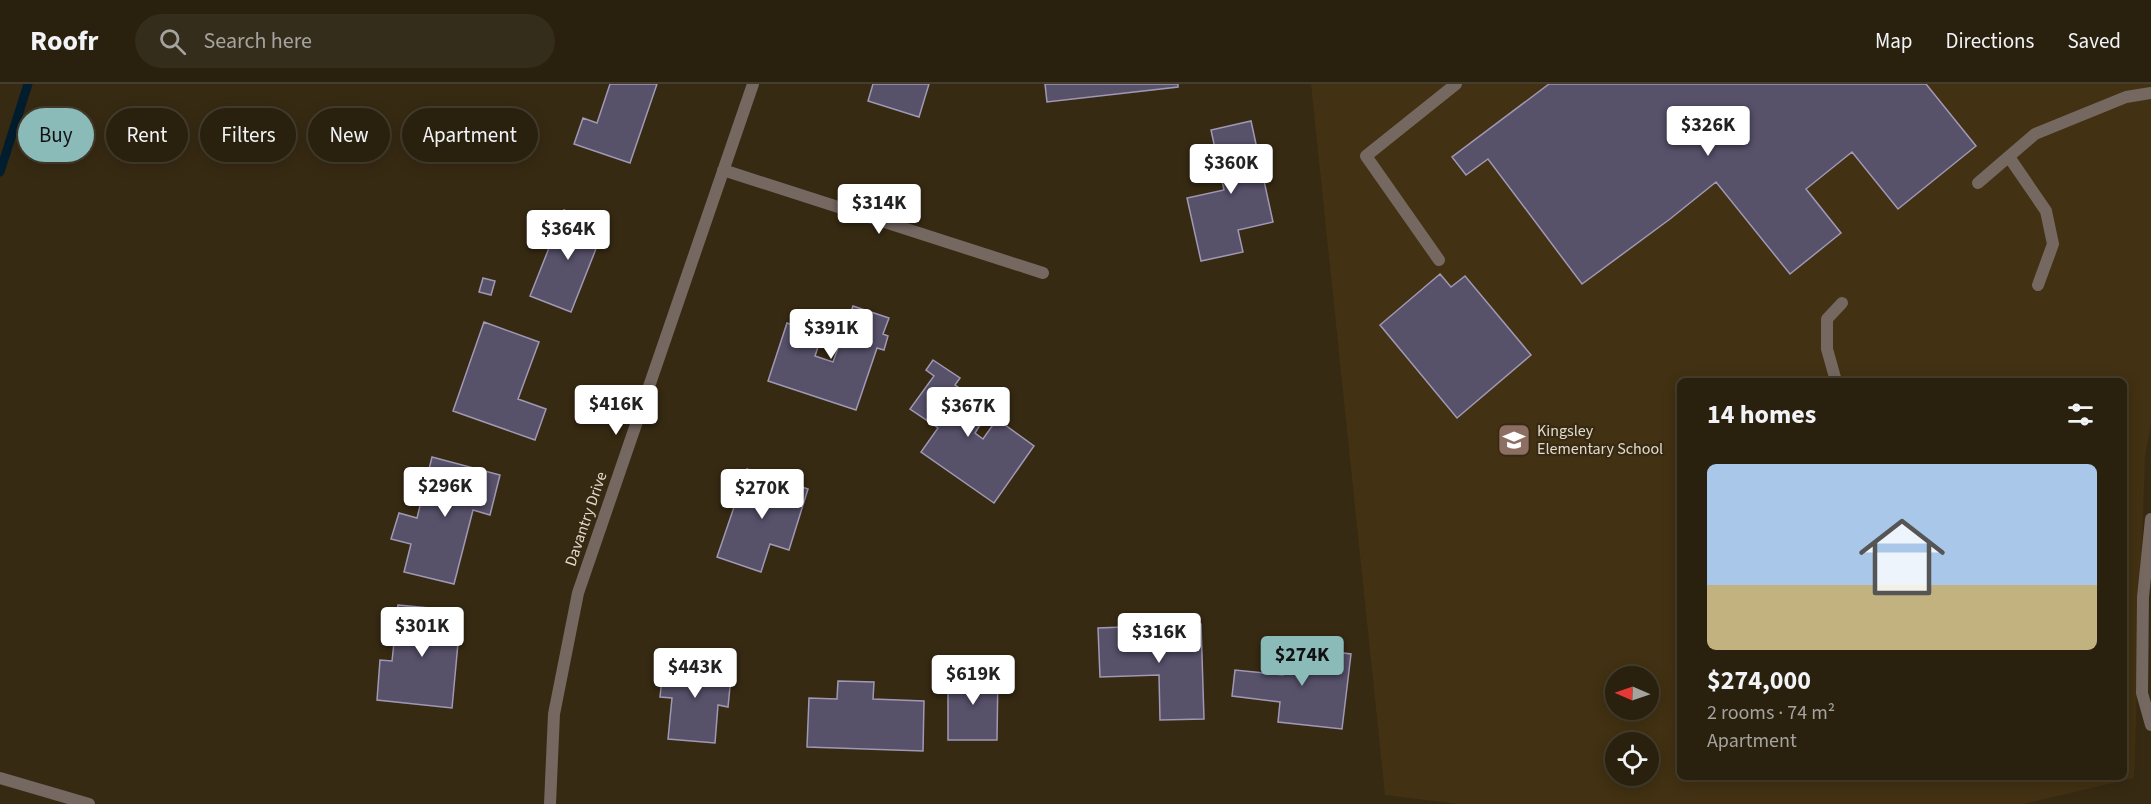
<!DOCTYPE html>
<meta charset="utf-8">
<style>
:root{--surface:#29200e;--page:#352d1c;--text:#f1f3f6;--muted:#a5a39e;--line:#453e2e;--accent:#8bbbb9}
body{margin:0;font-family:"Source Sans 3",sans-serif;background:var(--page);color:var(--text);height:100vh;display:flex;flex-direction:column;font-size:22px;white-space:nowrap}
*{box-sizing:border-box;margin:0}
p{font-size:20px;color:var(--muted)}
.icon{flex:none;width:33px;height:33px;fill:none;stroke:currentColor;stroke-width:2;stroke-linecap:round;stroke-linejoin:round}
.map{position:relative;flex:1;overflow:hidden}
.details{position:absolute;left:1677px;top:294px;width:450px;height:402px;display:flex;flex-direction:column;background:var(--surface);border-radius:9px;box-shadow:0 3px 15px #0003,0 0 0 2px var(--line)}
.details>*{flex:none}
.top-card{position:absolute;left:18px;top:24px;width:570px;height:54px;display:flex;gap:12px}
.needle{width:39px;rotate:272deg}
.fabs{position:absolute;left:1605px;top:582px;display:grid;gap:12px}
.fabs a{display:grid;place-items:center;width:54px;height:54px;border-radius:50%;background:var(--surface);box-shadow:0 3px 15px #0003,0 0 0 2px var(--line);font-size:30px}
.price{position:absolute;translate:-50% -51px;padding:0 14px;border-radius:6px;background:#fff;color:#222;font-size:20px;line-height:39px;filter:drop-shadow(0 2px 3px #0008)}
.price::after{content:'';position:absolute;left:50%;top:36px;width:18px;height:14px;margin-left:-9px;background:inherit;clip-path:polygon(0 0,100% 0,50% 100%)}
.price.active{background:var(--accent);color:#111}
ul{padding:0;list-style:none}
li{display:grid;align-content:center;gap:12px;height:318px;padding:0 30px}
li+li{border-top:2px solid var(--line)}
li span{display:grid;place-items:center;height:186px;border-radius:9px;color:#555}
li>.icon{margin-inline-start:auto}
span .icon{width:108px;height:108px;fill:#fffc;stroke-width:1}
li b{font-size:26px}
h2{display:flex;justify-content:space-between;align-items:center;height:72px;padding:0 30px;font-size:26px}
.tag{padding:0 21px;border-radius:27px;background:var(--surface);box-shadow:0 3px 15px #0003,0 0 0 2px var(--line);font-size:21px;line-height:54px}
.tag.active{background:var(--accent);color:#111}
header{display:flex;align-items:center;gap:36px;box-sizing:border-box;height:84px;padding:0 30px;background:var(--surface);border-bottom:2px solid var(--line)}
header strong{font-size:28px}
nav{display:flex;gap:33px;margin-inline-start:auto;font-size:21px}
.search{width:420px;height:54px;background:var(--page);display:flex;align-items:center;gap:15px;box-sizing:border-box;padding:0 21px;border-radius:33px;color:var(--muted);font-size:22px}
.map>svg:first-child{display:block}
.built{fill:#423112;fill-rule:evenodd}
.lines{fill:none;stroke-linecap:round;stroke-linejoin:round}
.stream{stroke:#021d2d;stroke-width:9}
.building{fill:#57516a;stroke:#a099b5;stroke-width:1.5}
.service{stroke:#746861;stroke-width:12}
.minor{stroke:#746861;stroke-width:12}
.labels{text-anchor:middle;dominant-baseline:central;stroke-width:4.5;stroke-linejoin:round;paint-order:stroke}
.poi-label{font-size:16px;fill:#e2dacc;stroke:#372a13;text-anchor:start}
.street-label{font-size:16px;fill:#e2dacc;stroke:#372a13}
</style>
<header>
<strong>Roofr</strong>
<div class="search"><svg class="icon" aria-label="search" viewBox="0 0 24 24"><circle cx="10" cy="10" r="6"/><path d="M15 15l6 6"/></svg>Search here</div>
<nav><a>Map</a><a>Directions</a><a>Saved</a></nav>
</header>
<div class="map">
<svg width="2151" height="720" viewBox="0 0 2151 720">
<rect width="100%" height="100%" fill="#372a13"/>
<path class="built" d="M 1311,0 L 2151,0 L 2151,340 L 2145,372 L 2134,694 L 2024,720 L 1458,720 L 1385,711 ZM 1680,297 L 2124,297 L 2124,693 L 1680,693 ZM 1616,592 L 1648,592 L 1648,626 L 1616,626 ZM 1616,658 L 1648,658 L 1648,692 L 1616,692 Z"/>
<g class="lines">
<path class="stream" d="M 0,88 L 28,0"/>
</g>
<path class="building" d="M 610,0 L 657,0 L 630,79 L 574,60 L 583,34 L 597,39 Z
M 873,0 L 929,0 L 919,33 L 868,17 Z
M 1045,0 L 1178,0 L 1178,3 L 1047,18 Z
M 1549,0 L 1926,0 L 1976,62 L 1898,125 L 1852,68 L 1806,105 L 1841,149 L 1790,190 L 1716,98 L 1670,135 L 1582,200 L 1488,75 L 1466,91 L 1452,73 Z
M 1251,37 L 1273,138 L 1238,146 L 1243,168 L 1201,177 L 1187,114 L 1224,106 L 1211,46 Z
M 564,126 L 605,142 L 571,228 L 530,212 Z
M 1440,190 L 1451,203 L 1465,192 L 1531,271 L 1457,334 L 1380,241 Z
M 483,194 L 495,197 L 491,211 L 479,208 Z
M 853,222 L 889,234 L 883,250 L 888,252 L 884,266 L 877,264 L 856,326 L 768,297 L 787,239 L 822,251 L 815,272 L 833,278 Z
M 484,238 L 539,258 L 518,315 L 546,325 L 535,356 L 453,327 Z
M 933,276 L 960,294 L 955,301 L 967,309 L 958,322 L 982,338 L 975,349 L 983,355 L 997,335 L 1034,362 L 994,419 L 921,368 L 938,344 L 910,325 L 934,292 L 926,286 Z
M 432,373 L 500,391 L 490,431 L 473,426 L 454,500 L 404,488 L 411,460 L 391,455 L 399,429 L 417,434 Z
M 747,385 L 808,405 L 789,466 L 770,460 L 761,488 L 717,473 Z
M 398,521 L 461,527 L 452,624 L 377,616 L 380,576 L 392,577 Z
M 1201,540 L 1204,635 L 1160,636 L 1159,591 L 1100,593 L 1098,544 Z
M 1286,562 L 1351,570 L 1342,645 L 1278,638 L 1280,618 L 1232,612 L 1235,586 L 1283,591 Z
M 664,576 L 732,583 L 728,623 L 718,621 L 715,659 L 668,655 L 672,614 L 660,613 Z
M 948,588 L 998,588 L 997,656 L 948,656 Z
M 838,597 L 874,598 L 873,615 L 924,617 L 923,667 L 807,663 L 809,614 L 837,615 Z"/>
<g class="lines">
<path class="service" d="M 2009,73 L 2046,127 L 2053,160 L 2038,201
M 1978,99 L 2035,50 L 2126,13 L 2151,9
M 1439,176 L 1366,72 L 1456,0
M 1836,297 L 1827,265 L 1827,235 L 1842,219"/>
<path class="minor" d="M 723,86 L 1043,189
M 2151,435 L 2143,513 L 2142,609 L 2151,641
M 0,694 L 89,720
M 550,720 L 554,630 L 578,509 L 753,0"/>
</g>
<defs>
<g id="school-square" transform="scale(1.725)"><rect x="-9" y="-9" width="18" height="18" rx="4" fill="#8d6e63" stroke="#372a13"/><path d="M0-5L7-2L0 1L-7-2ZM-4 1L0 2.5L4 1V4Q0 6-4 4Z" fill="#fff"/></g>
</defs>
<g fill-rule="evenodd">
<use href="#school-square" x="1514" y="356"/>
</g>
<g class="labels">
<g class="poi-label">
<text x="1537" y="347">Kingsley<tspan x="1537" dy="18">Elementary School</tspan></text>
</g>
<g class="street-label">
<text transform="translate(586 435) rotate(-71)">Davantry Drive</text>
</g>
</g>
</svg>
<div class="fabs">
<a><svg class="needle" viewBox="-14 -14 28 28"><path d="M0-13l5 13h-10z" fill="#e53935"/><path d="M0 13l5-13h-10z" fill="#a5a39e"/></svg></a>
<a><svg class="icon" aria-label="locate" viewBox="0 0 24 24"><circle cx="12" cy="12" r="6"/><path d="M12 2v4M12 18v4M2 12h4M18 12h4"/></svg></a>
</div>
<b class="price" style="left:1708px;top:73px">$326K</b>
<b class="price" style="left:1231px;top:111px">$360K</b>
<b class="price" style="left:879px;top:151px">$314K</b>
<b class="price" style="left:568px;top:177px">$364K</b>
<b class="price" style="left:831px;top:276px">$391K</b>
<b class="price" style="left:616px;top:352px">$416K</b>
<b class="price" style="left:968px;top:354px">$367K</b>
<b class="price" style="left:445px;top:434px">$296K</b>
<b class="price" style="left:762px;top:436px">$270K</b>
<b class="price" style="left:422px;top:574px">$301K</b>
<b class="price" style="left:1159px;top:580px">$316K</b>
<b class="price active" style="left:1302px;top:603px">$274K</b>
<b class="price" style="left:695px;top:615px">$443K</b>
<b class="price" style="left:973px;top:622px">$619K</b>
<div class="top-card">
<a class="tag active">Buy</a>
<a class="tag">Rent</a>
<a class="tag">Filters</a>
<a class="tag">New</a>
<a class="tag">Apartment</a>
</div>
<section class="details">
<h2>14 homes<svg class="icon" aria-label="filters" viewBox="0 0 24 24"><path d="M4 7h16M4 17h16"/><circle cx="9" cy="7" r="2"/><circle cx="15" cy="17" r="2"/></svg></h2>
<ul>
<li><span style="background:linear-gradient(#a9c7e8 65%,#c2b280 0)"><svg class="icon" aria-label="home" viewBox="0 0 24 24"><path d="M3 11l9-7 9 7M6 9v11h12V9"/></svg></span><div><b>$274,000</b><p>2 rooms · 74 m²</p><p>Apartment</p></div></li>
</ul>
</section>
</div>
